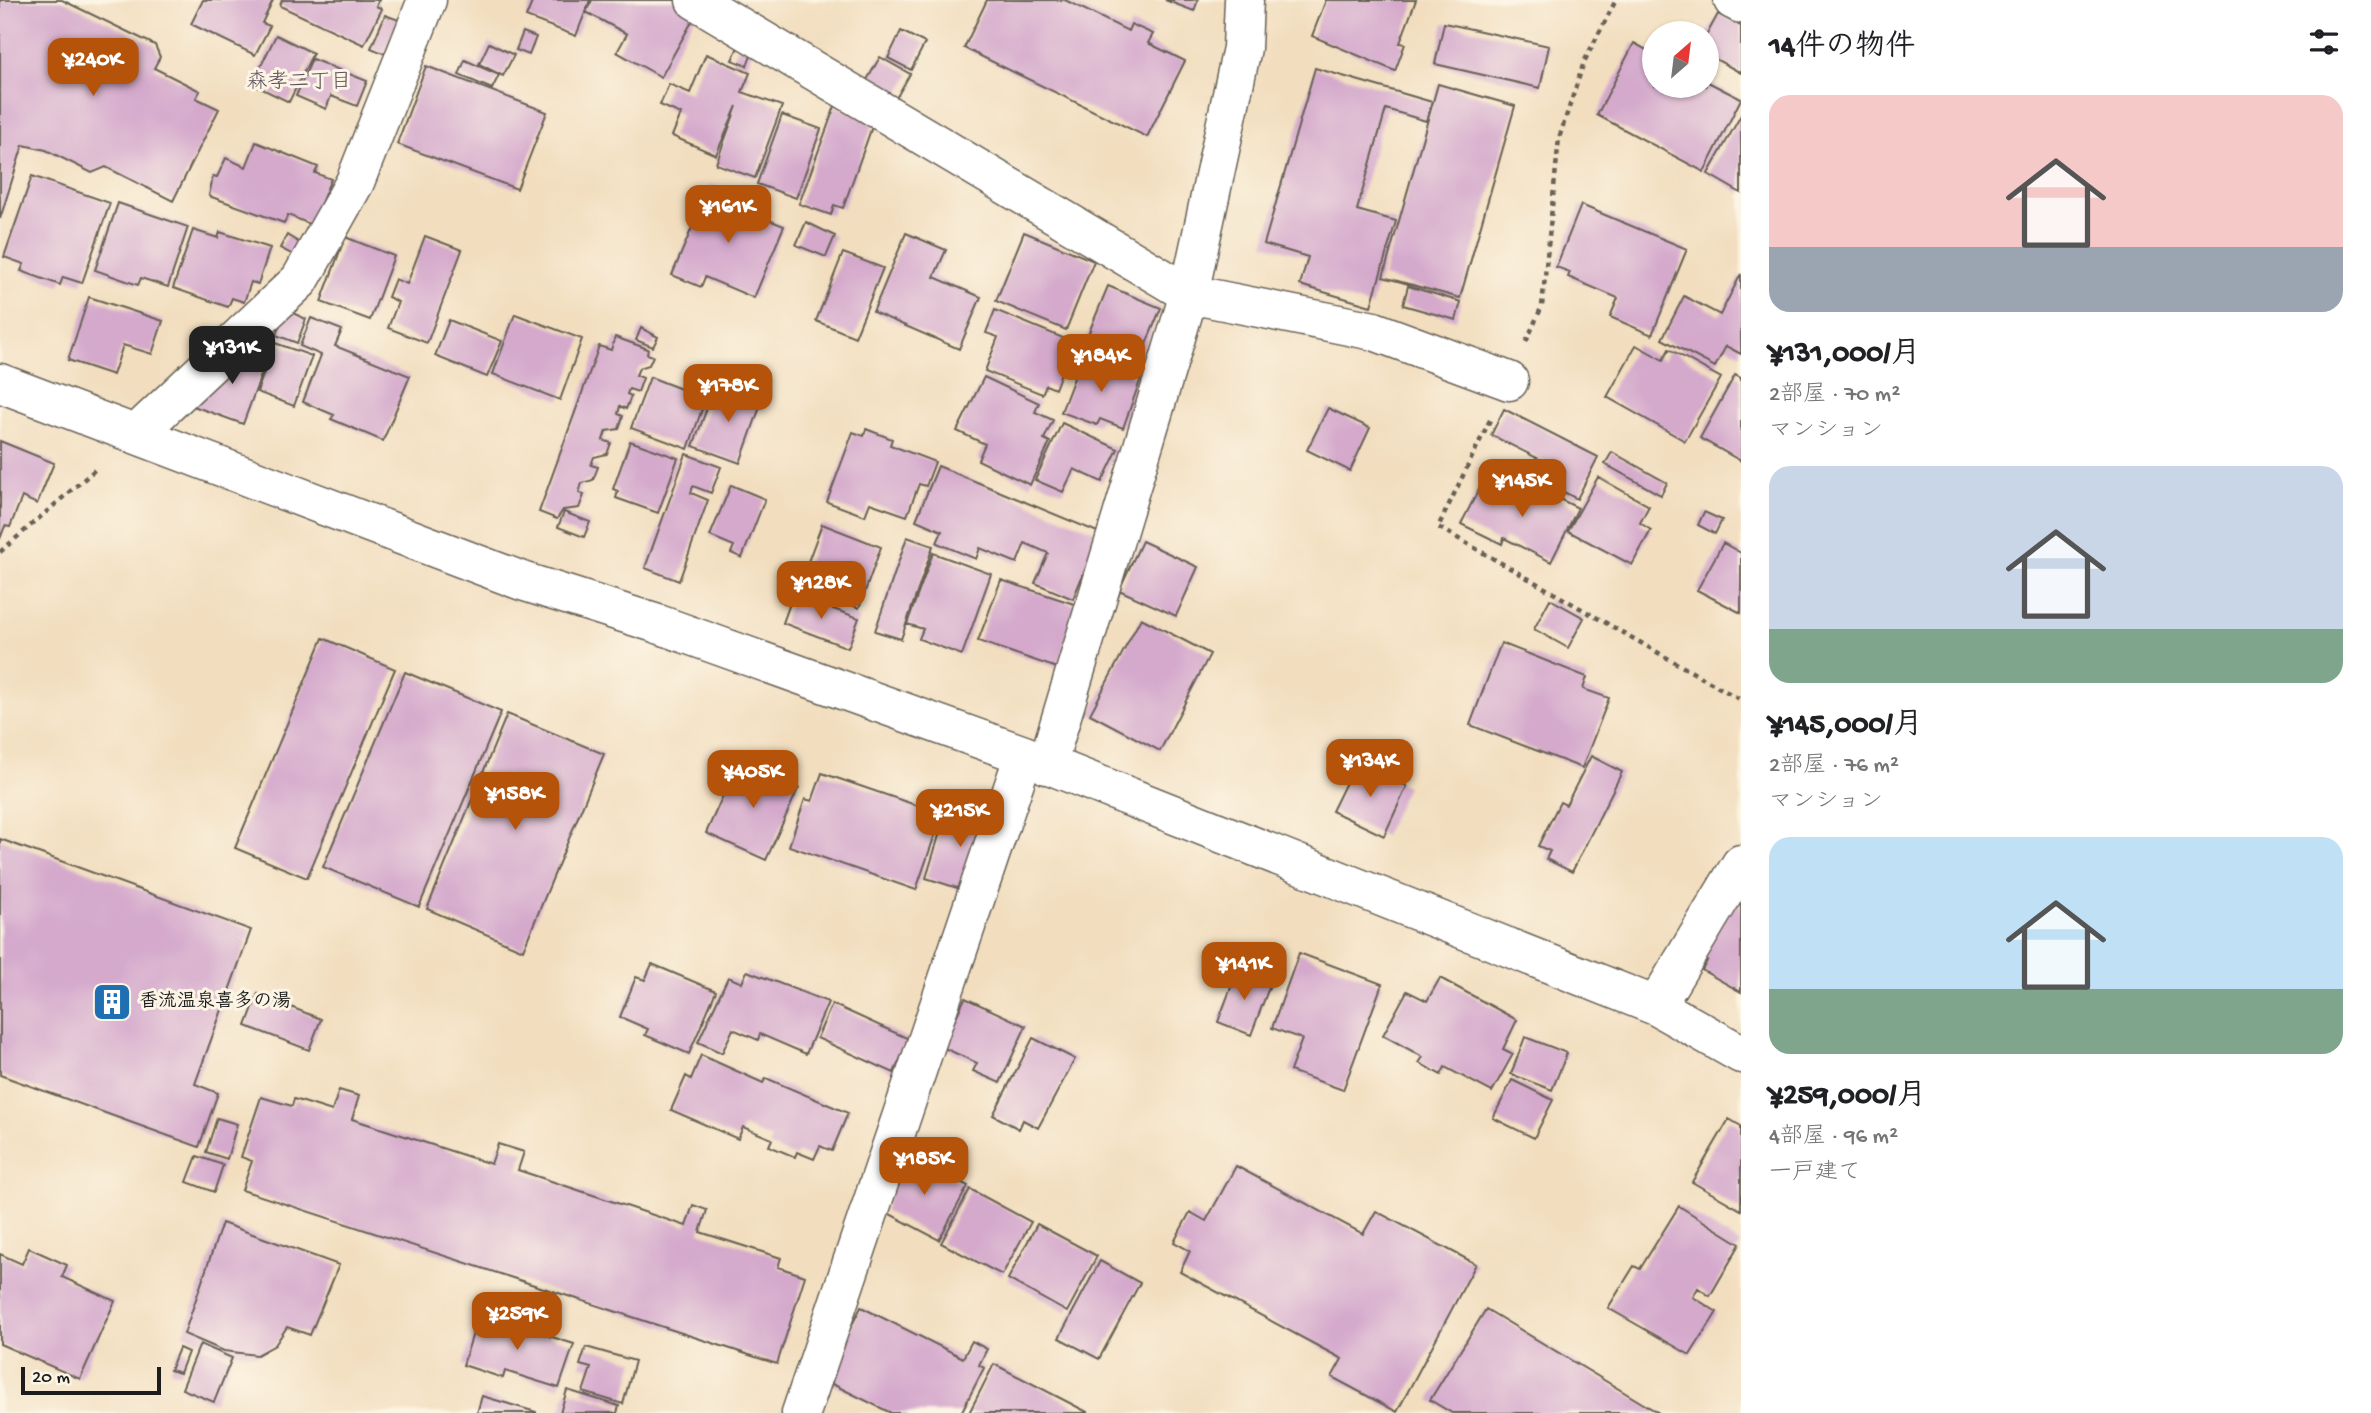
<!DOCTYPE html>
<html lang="ja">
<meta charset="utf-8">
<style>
:root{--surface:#fff;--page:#f2f2f2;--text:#202124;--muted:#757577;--accent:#b45309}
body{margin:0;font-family:"Gochi Hand","Klee One",sans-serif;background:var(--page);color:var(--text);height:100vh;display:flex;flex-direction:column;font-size:26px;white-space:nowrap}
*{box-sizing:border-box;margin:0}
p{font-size:23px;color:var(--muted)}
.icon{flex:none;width:38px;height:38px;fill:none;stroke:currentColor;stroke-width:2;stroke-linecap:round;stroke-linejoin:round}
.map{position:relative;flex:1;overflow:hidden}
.drawer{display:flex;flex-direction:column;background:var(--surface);width:630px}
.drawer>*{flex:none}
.needle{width:46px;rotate:28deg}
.tools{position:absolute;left:1642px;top:21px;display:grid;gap:14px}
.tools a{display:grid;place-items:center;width:77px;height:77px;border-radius:50%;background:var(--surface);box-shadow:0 2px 5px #0004;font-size:35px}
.scale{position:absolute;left:21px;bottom:18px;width:140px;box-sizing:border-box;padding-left:7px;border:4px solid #1c1c1c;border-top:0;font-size:19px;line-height:24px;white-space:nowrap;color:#1c1c1c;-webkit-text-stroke:5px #fcf5e5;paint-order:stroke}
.price{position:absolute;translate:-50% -60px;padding:0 16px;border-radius:14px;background:var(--accent);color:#fff;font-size:23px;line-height:46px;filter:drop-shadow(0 2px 4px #0008)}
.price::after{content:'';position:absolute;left:50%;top:42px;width:21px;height:16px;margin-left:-10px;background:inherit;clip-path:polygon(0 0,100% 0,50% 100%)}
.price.current{background:#222;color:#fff}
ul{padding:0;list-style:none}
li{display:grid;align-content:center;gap:14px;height:371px;padding:0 28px}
li span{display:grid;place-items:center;height:217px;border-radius:21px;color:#555}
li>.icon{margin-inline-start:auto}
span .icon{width:126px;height:126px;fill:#fffc;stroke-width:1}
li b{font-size:30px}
h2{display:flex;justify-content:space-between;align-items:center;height:84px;padding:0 28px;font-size:30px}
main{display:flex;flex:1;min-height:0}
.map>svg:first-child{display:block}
.building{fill:#d4a9cc}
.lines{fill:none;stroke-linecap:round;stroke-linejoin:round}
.minor-casing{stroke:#676055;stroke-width:41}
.path{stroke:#676055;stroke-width:4.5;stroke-dasharray:5 5;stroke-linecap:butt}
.minor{stroke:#fff;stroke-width:38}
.labels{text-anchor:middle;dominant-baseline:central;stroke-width:6;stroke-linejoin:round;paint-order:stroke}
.poi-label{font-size:19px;font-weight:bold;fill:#1c1c1c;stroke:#fcf5e5;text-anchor:start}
.neighbourhood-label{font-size:21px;fill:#5c4d5a;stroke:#fcf5e5}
</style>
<main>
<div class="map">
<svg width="1741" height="1413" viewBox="0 0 1741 1413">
<rect width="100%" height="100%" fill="#fcf5e5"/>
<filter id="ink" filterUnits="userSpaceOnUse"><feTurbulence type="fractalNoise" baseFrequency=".0143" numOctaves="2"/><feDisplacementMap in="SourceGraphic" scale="14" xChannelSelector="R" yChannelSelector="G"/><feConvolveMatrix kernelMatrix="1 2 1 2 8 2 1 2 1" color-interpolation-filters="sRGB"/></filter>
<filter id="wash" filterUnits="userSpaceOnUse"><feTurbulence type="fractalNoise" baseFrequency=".00686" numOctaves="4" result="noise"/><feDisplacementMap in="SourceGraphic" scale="28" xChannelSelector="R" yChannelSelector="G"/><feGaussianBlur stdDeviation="1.57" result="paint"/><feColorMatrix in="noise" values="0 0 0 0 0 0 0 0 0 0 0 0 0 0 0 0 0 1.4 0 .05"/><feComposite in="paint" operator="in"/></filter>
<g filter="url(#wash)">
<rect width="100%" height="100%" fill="#f2debf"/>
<g id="blocks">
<path class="building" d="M 0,0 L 62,0 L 155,45 L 160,57 L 154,68 L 200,91 L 196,98 L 219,109 L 173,201 L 106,167 L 92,173 L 46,150 L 23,145 L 0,219 Z
M 203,0 L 273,0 L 262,23 L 270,26 L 255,55 L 191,24 Z
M 282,0 L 379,0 L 376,6 L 382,9 L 364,45 L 280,6 Z
M 533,0 L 590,0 L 576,36 L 526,17 Z
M 592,0 L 685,0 L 699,9 L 661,77 L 617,52 L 627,34 L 586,12 Z
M 987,0 L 1065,0 L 1128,31 L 1131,24 L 1153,34 L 1148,43 L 1185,61 L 1147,137 L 964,48 Z
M 1165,0 L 1198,0 L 1194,11 Z
M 1326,0 L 1416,0 L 1400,43 L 1405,44 L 1395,71 L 1312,36 Z
M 1718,14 L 1741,26 L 1741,73 L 1706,54 L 1706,36 Z
M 385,15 L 399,20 L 385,54 L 371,48 Z
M 1444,23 L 1549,46 L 1540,88 L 1435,64 Z
M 901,31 L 925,43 L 911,70 L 888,58 Z
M 523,32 L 536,37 L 529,55 L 516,50 Z
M 276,35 L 313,53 L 289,102 L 252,84 Z
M 489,43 L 514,55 L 503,76 L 479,64 Z
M 740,43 L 753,50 L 747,66 L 732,60 Z
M 1634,43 L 1654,54 L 1654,86 L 1706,86 L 1706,81 L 1741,99 L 1704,172 L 1597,115 Z
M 706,54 L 750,73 L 742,92 L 782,106 L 755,178 L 716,164 L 737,106 L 716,155 L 672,136 L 681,114 L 660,105 L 669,84 L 690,93 Z
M 880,57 L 910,74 L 894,102 L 864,85 Z
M 312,59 L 367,81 L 357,106 L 331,96 L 326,109 L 296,96 Z
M 465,60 L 499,75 L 492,89 L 459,75 Z
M 426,66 L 547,112 L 517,189 L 397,144 Z
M 1315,68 L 1432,102 L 1426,121 L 1386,109 L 1357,210 L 1396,221 L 1371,306 L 1300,285 L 1308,257 L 1264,244 Z
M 1438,84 L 1515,106 L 1460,298 L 1383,277 Z
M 835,106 L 874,121 L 843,208 L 834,205 L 831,215 L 799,204 Z
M 782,115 L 821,129 L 796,198 L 757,184 Z
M 1741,115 L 1741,193 L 1708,174 Z
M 256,142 L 318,167 L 315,173 L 331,179 L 312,225 L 288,215 L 284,223 L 209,196 L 213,176 L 217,177 L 226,158 L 246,167 Z
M 32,176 L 110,203 L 82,283 L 63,277 L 60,285 L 21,271 L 24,264 L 4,257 Z
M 710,185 L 741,198 L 737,207 L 784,226 L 754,298 L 705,277 L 701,287 L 672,275 Z
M 118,203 L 188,227 L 168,287 L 141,278 L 138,285 L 95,270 Z
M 1581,205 L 1687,249 L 1652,335 L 1610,317 L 1618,298 L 1568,277 L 1570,272 L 1556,267 Z
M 806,222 L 835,236 L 826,257 L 796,245 Z
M 193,230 L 218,238 L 220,232 L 270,248 L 258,284 L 251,282 L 244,302 L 232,298 L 228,307 L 173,288 Z
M 1024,232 L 1094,261 L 1066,330 L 996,301 Z
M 906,233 L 946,250 L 934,277 L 981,297 L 959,349 L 873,312 Z
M 287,235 L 303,245 L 297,257 L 280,248 Z
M 425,236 L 462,250 L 427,343 L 388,328 L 398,302 L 388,297 L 395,279 L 407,284 Z
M 345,237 L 394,256 L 370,320 L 321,302 Z
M 843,253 L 883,268 L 855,337 L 816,321 Z
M 1741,274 L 1741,354 L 1726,346 L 1715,367 L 1662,339 L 1684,296 L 1720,315 Z
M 1108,286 L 1161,308 L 1141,356 L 1136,354 L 1132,363 L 1093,348 L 1096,340 L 1087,337 Z
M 1408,286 L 1461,302 L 1456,320 L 1403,305 Z
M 89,297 L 163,321 L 152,354 L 123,345 L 113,375 L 68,360 Z
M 286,310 L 306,319 L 297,343 L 276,335 Z
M 995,310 L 1068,340 L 1062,355 L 1067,357 L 1055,389 L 1046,385 L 1042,394 L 985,371 L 998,337 L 986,333 Z
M 515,314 L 582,339 L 560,400 L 493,374 Z
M 311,318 L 342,330 L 335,346 L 410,376 L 383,441 L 331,419 L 334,415 L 303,402 L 321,355 L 300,346 Z
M 449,320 L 502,341 L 487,377 L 435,356 Z
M 641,328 L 658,337 L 653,347 L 636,340 Z
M 615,337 L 648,349 L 647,354 L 653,356 L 649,365 L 639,368 L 636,375 L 643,378 L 638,392 L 629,389 L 627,394 L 631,396 L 626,409 L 620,406 L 618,414 L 623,416 L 619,429 L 606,431 L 603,440 L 611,443 L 607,454 L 594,457 L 591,465 L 598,467 L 593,480 L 582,483 L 579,493 L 584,495 L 579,508 L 563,510 L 557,519 L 539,512 L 599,346 L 611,350 Z
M 275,343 L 312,356 L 294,406 L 257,392 Z
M 1636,345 L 1663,360 L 1669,349 L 1721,378 L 1685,441 L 1607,397 Z
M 242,346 L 268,356 L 243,424 L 185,403 Z
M 1082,357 L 1141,378 L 1123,428 L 1100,419 L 1097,425 L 1061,412 Z
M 1735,375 L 1741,378 L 1741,461 L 1700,438 Z
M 650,377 L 694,394 L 698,385 L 709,389 L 688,449 L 631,428 Z
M 984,377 L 1039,403 L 1035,412 L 1053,420 L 1044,439 L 1050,442 L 1030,485 L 978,460 L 985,444 L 957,431 Z
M 716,384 L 762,401 L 740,463 L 693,446 Z
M 1328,408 L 1370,428 L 1350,471 L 1307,450 Z
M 1504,409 L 1598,457 L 1577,499 L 1556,488 L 1565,472 L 1491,435 Z
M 1062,423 L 1118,449 L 1102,482 L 1074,469 L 1063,492 L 1035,480 Z
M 866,429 L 892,439 L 890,445 L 935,462 L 926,486 L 919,484 L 907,516 L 870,503 L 865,516 L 827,502 L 853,432 L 864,436 Z
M 0,441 L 54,463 L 37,504 L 22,497 L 10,527 L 5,526 L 0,539 Z
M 630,441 L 678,458 L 658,513 L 616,498 L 618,491 L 613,489 Z
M 1612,452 L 1667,483 L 1661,495 L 1605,464 Z
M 686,454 L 721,467 L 711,493 L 693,486 L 691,493 L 708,500 L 679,581 L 645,568 Z
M 938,466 L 1100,533 L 1073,599 L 1035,583 L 1048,553 L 1025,543 L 1017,563 L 980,548 L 976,559 L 937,543 L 942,531 L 916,520 Z
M 1598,477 L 1649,506 L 1640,523 L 1651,530 L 1632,565 L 1568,531 Z
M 1482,483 L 1522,503 L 1531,485 L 1578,508 L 1551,562 L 1504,538 L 1502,544 L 1461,524 Z
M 731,485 L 765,499 L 742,558 L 731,553 L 734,546 L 710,536 Z
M 564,512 L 590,522 L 584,537 L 558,527 Z
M 1704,512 L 1722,520 L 1715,534 L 1698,525 Z
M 822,524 L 881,547 L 859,608 L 799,586 Z
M 907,537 L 933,546 L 901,639 L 875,631 Z
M 1142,541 L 1198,567 L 1176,616 L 1119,590 Z
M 1723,543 L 1741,553 L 1741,613 L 1697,590 Z
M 933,553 L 991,574 L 962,655 L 919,639 L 923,629 L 907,624 Z
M 1001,580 L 1077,605 L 1057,668 L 978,641 Z
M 793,595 L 859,618 L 848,648 L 783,623 Z
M 1550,599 L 1584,618 L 1568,648 L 1534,629 Z
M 1141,618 L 1210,654 L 1160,751 L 1090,714 Z
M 323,638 L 395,669 L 307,878 L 235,848 Z
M 1501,643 L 1587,677 L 1583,689 L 1609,698 L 1582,768 L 1470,725 Z
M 405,672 L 501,712 L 419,907 L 323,867 Z
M 507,714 L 604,754 L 523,950 L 427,909 Z
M 1591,756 L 1622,772 L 1572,872 L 1546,859 L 1550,851 L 1538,846 L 1560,802 L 1566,805 Z
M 739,760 L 799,787 L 766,860 L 706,833 Z
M 1356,762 L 1407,786 L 1384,836 L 1332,811 Z
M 822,773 L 942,814 L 916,890 L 789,846 L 805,799 L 812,801 Z
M 968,806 L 994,814 L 970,892 L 926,878 L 946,813 L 964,819 Z
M 0,839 L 251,930 L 195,1084 L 218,1093 L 199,1147 L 0,1075 Z
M 1733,900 L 1741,905 L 1741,992 L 1702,970 L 1707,961 L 1701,957 Z
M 1299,953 L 1382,984 L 1343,1090 L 1290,1071 L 1302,1039 L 1272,1028 Z
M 652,964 L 716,991 L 689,1054 L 645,1035 L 648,1029 L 620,1017 L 636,977 L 645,980 Z
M 1238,969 L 1271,982 L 1251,1035 L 1218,1022 Z
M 747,971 L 828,1002 L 806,1054 L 760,1034 L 758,1040 L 733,1029 L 722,1053 L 698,1042 L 728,977 L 742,983 Z
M 1440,978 L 1517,1020 L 1503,1049 L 1513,1054 L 1492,1092 L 1445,1067 L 1441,1075 L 1419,1063 L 1423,1057 L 1383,1035 L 1407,991 L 1427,1001 Z
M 258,994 L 321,1019 L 309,1050 L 246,1026 Z
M 965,998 L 1026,1026 L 1000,1083 L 973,1071 L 977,1063 L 942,1047 Z
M 832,1004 L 909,1039 L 894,1073 L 817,1038 Z
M 1525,1037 L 1567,1053 L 1552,1090 L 1511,1074 Z
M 1033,1038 L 1075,1059 L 1038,1128 L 1023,1120 L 1019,1129 L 993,1115 Z
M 701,1055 L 763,1083 L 766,1078 L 848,1113 L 832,1151 L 820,1146 L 814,1159 L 797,1152 L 795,1157 L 769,1146 L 772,1139 L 743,1127 L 738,1139 L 671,1110 L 686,1076 L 691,1079 Z
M 1512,1080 L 1553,1100 L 1534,1138 L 1493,1118 Z
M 339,1090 L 359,1096 L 352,1119 L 491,1164 L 498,1144 L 524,1152 L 518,1170 L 686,1226 L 693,1205 L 707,1210 L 700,1232 L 781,1258 L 778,1267 L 805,1276 L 777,1364 L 242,1190 L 252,1161 L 241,1157 L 261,1097 L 292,1106 L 294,1099 L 332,1111 Z
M 217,1118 L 237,1124 L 227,1159 L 206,1152 Z
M 1729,1119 L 1741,1126 L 1741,1210 L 1692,1182 Z
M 905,1153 L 968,1186 L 939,1240 L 884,1211 Z
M 197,1156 L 223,1165 L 214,1192 L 187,1182 Z
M 1236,1166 L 1363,1234 L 1376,1211 L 1476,1264 L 1397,1412 L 1332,1377 L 1342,1359 L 1180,1272 L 1190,1251 L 1174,1242 L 1190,1212 L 1206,1221 Z
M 970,1189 L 1031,1222 L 1002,1275 L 941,1243 Z
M 1679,1206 L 1740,1244 L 1710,1296 L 1698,1288 L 1693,1297 L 1717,1312 L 1690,1355 L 1608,1308 L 1634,1266 L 1640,1269 Z
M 222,1223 L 339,1265 L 310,1335 L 287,1327 L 275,1345 L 257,1355 L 224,1351 L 184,1334 Z
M 1037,1224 L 1097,1256 L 1067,1312 L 1008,1279 Z
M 29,1248 L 67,1265 L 62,1277 L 115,1301 L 80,1379 L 0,1344 L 0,1254 L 22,1264 Z
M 1100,1261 L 1140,1283 L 1099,1359 L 1059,1338 Z
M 861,1307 L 963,1358 L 972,1341 L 987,1349 L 979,1365 L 984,1368 L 961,1413 L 891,1413 L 824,1380 Z
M 1486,1309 L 1642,1403 L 1659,1413 L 1452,1413 L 1430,1400 Z
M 479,1314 L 574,1344 L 559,1388 L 505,1371 L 503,1378 L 463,1365 Z
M 200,1344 L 232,1358 L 214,1402 L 182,1389 Z
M 586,1347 L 635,1361 L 623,1404 L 583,1392 L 591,1368 L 580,1365 Z
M 179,1348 L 188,1352 L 180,1373 L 170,1370 Z
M 994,1364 L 1089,1413 L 969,1413 Z
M 567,1390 L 619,1406 L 617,1413 L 560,1413 Z
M 482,1396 L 536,1412 L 536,1413 L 477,1413 Z"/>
</g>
</g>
<g filter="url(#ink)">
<use href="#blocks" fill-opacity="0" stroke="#676055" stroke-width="2"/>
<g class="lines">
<g class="minor-casing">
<path id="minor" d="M 695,0 L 1189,294 L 1374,331 L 1509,381
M 1733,0 L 1741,4
M 0,383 L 522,581 L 658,624 L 1024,755 L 1656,1006 L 1741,1054
M 136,434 L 300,280 L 355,182 L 427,0
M 1047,765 L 1189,294 L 1242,48 L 1244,0
M 1656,1006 L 1741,864
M 801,1413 L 1024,755"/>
</g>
<path class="path" d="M 1526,342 L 1542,306 L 1559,138 L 1584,62 L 1616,0
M 1490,420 L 1438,527 L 1741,700
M 0,552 L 97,468"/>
<use href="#minor" class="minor"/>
</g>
</g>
<defs>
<g id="building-square" transform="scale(2.0125)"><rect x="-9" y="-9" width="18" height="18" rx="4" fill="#1f6fb2" stroke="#fcf5e5"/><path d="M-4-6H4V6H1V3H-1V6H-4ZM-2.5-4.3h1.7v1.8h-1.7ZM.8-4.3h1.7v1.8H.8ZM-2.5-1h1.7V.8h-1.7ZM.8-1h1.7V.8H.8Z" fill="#fff"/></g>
</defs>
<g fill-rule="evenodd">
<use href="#building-square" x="112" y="1002"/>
</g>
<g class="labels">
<g class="poi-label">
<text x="139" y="1002">香流温泉喜多の湯</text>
</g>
<g class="neighbourhood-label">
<text x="299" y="83">森孝二丁目</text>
</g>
</g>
</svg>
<div class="tools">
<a><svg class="needle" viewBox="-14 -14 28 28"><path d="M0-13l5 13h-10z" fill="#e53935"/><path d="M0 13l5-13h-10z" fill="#757577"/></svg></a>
</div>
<div class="scale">20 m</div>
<b class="price" style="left:93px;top:98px">¥240K</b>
<b class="price" style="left:728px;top:245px">¥161K</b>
<b class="price current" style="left:232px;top:386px">¥131K</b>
<b class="price" style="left:1101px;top:394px">¥184K</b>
<b class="price" style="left:728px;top:424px">¥178K</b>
<b class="price" style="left:1522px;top:519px">¥145K</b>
<b class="price" style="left:821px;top:621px">¥128K</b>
<b class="price" style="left:1370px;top:799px">¥134K</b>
<b class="price" style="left:753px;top:810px">¥405K</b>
<b class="price" style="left:515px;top:832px">¥158K</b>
<b class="price" style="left:960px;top:849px">¥215K</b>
<b class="price" style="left:1244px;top:1002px">¥141K</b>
<b class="price" style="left:924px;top:1197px">¥185K</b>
<b class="price" style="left:517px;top:1352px">¥259K</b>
</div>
<section class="drawer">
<h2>14件の物件<svg class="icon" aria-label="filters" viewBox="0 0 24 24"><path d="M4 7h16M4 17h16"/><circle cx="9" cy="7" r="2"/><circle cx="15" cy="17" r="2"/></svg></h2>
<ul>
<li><span style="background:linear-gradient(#f6c9c9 70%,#9aa5b1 0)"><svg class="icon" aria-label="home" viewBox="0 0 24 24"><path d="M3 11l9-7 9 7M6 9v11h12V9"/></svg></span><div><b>¥131,000/月</b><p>2部屋 · 70 m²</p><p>マンション</p></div></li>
<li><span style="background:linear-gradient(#c9d6e8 75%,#7fa58c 0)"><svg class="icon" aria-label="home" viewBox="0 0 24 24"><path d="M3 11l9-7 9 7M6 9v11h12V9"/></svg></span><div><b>¥145,000/月</b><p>2部屋 · 76 m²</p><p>マンション</p></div></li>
<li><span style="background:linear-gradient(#bfe0f5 70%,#7fa58c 0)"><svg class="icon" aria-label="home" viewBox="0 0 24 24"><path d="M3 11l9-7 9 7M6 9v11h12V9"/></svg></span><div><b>¥259,000/月</b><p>4部屋 · 96 m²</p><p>一戸建て</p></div></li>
</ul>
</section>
</main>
